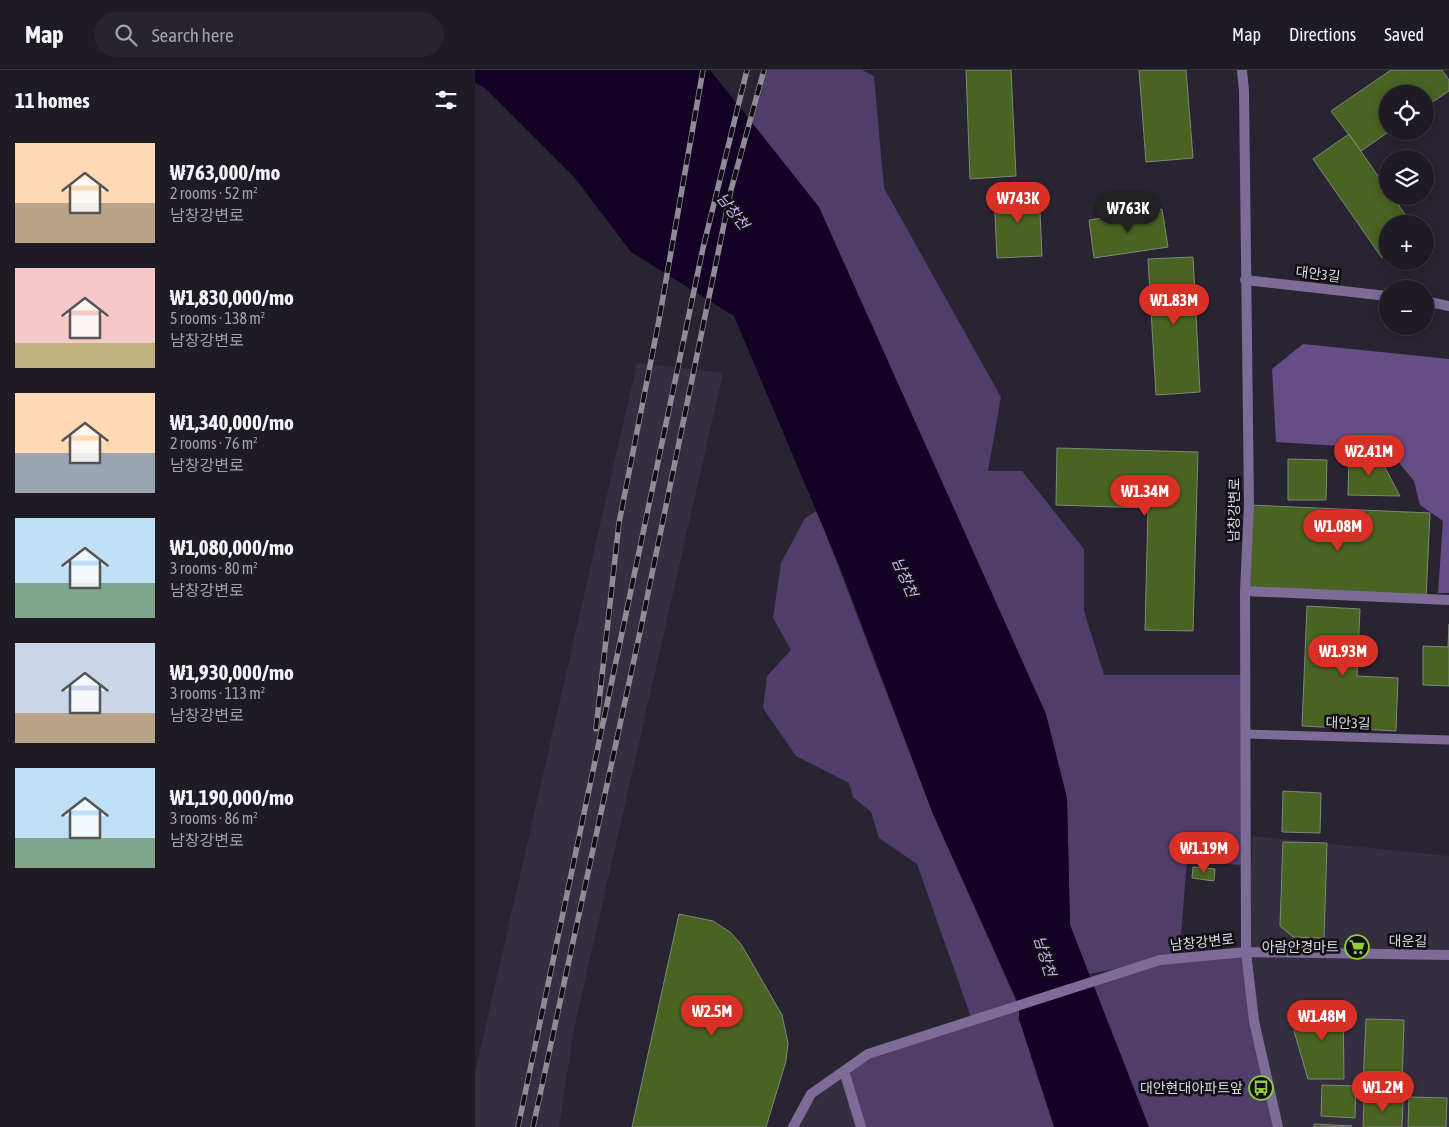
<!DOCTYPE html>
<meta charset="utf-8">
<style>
:root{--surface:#1f1b25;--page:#27242d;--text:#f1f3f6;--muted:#a1a1a7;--line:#3c3942;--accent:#d93025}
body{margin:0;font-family:"Asap Condensed","Noto Sans KR",sans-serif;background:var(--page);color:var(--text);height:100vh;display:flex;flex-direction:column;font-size:19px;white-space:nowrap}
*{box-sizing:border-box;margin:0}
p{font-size:16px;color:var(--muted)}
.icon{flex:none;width:28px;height:28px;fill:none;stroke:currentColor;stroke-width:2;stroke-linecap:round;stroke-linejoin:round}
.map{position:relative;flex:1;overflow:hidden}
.drawer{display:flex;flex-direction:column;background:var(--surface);width:475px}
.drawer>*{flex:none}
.tools{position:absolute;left:904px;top:15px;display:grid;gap:10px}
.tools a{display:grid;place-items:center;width:55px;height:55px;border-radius:50%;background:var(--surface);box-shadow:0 2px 12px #0003,0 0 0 1px var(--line);font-size:25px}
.price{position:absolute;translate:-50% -42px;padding:0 11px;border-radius:18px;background:var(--accent);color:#fff;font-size:16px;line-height:32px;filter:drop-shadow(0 1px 2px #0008)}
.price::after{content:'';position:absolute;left:50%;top:30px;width:15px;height:11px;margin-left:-8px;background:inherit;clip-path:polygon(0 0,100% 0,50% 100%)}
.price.selected{background:#222;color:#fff}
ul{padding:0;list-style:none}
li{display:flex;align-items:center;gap:15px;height:125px;padding:0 15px}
li span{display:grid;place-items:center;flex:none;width:140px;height:100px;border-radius:0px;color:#555}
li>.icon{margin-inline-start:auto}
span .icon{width:60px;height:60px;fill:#fffc;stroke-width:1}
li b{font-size:21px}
h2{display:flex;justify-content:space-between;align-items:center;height:60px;padding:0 15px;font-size:21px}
header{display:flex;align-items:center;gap:30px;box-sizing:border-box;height:70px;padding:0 25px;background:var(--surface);border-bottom:1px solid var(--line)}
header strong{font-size:24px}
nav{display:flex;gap:28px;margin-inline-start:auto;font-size:18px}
.search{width:350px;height:45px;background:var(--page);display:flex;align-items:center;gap:12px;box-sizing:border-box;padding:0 18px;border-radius:28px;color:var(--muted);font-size:19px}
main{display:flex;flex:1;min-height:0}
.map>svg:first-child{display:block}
.built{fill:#352e40}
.green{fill:#4f3d6a}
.forest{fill:#654d88}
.water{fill:#130126}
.building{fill:#486322;stroke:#7f8778}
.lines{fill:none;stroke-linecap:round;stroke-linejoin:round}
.service{stroke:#7d6b98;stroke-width:9}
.minor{stroke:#7d6b98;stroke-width:10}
.tertiary{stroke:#7d6b98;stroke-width:10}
.rail-casing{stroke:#908c97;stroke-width:5.5}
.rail{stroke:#110f14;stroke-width:4;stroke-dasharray:11;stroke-linecap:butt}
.labels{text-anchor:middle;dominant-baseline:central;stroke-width:5;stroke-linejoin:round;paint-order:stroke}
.street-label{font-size:14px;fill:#dddae3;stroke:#110f14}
.poi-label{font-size:14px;fill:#dddae3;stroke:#110f14;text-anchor:end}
.water-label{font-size:15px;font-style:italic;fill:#ceb3f9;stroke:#110f14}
</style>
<header>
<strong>Map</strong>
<div class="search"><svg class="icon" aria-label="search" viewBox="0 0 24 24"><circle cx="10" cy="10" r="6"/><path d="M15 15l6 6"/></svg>Search here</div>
<nav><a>Map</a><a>Directions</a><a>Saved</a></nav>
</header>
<main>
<section class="drawer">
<h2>11 homes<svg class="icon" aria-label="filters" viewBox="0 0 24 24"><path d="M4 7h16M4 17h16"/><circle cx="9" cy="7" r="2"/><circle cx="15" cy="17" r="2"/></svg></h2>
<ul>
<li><span style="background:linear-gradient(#ffd9b3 60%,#b9a48a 0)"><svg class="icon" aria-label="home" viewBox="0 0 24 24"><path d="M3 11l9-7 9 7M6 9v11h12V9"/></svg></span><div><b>₩763,000/mo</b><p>2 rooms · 52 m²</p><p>남창강변로</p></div></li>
<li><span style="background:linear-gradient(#f6c9c9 75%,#c2b280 0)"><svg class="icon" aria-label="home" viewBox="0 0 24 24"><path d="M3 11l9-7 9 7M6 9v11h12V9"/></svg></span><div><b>₩1,830,000/mo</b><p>5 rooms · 138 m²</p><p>남창강변로</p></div></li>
<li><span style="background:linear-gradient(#ffd9b3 60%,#9aa5b1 0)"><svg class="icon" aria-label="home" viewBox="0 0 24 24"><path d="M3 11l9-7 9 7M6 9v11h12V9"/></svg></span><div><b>₩1,340,000/mo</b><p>2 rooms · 76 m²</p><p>남창강변로</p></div></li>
<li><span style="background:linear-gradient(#bfe0f5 65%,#7fa58c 0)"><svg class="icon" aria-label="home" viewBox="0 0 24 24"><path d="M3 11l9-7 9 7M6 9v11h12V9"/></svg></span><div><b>₩1,080,000/mo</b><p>3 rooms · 80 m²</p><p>남창강변로</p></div></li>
<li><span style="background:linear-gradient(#c9d6e8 70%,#b9a48a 0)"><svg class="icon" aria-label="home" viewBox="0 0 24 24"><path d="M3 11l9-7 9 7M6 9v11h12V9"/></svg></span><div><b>₩1,930,000/mo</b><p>3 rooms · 113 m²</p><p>남창강변로</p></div></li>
<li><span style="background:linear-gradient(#bfe0f5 70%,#7fa58c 0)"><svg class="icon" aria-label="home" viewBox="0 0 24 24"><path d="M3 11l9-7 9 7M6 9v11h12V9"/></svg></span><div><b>₩1,190,000/mo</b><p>3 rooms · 86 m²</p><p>남창강변로</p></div></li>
</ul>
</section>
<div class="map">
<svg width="974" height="1057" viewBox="0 0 974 1057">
<rect width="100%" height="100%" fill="#292431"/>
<path class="built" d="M 162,293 L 248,303 L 99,959 L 84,1057 L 0,1057 L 0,1003 Z
M 778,766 L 974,786 L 974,1057 L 803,1057 L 771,882 Z
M 369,1001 L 386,1057 L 318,1057 L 323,1047 Z"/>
<path class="green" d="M 289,0 L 387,0 L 399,6 L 409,118 L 526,327 L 513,401 L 547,401 L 609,479 L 609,541 L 629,605 L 771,605 L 771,795 L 712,792 L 704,888 L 771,882 L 803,1057 L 386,1057 L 369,1001 L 393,984 L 497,950 L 442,794 L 404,768 L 396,742 L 378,727 L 374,713 L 321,686 L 288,638 L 292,606 L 316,580 L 298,548 L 306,493 L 330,448 L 342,441 L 458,744 L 543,935 L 679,891 L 614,904 L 595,855 L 592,728 L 273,57 Z"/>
<path class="forest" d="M 828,274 L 974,289 L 974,523 L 963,523 L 968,451 L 945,435 L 939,411 L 913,379 L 801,372 L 797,299 Z"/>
<path class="water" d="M 0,0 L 235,0 L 344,137 L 571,644 L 592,728 L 595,855 L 674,1057 L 579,1057 L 544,949 L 544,935 L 458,744 L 367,502 L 259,246 L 156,182 L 100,108 L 10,18 L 0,13 Z"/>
<path class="building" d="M 491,0 L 536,0 L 541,106 L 495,109 Z
M 664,0 L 711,0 L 718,88 L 671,92 Z
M 916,0 L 967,0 L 974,10 L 974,21 L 950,37 L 950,24 L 912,24 L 912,61 L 915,61 L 886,81 L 856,41 Z
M 874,64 L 912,119 L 912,126 L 917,126 L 937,154 L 912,154 L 912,184 L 907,188 L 838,89 Z
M 564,121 L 567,186 L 522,188 L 519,123 Z
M 687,139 L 693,177 L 619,188 L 614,150 Z
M 718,187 L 725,322 L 681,325 L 673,189 Z
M 582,378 L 723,382 L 718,561 L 670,560 L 673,438 L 581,435 Z
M 874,385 L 904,386 L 925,426 L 873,425 Z
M 813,389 L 852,390 L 851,430 L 813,430 Z
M 774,435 L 955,443 L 951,529 L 770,521 Z
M 832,536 L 885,539 L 882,606 L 923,608 L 921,661 L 827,656 Z
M 974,554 L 974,616 L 948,615 L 948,576 L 973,577 Z
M 808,721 L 846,723 L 845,763 L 807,762 Z
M 808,772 L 852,773 L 849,868 L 818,867 L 805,856 Z
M 718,797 L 740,799 L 739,811 L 717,808 Z
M 204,844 L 238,851 L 255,862 L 266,874 L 307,945 L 313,973 L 311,991 L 291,1057 L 157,1057 Z
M 839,934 L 868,934 L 869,1009 L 833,1009 L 819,961 Z
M 891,949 L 929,950 L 927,1017 L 888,1015 Z
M 847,1015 L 881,1016 L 880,1048 L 846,1046 Z
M 934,1027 L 972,1028 L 971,1057 L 933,1057 Z
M 889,1029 L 928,1030 L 927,1057 L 888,1057 Z
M 839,1054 L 877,1056 L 839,1057 Z"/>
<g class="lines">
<path class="service" d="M 771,664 L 974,670"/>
<path class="minor" d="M 770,210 L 912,226
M 950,231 L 974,236
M 770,521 L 974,530
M 369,1001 L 386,1057"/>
<path class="tertiary" d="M 318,1057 L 336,1024 L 393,984 L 685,890 L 771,882 L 770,521 L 774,435 L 769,21 L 767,0
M 803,1057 L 779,951 L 771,882 L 974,885"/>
<g class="rail-casing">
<path id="rail" d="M 121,659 L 144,453 L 184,250 L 228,0
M 43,1057 L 228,178 L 272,0
M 58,1057 L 165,562 L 256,120 L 289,0"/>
</g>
<use href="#rail" class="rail"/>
</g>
<defs>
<g id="supermarket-ring" transform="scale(1.25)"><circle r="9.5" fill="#110f14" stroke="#93cc3d" stroke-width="1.5"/><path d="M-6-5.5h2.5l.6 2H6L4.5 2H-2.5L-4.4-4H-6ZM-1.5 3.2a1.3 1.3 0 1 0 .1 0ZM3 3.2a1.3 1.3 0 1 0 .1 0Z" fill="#93cc3d"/></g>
<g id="bus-ring" transform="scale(1.25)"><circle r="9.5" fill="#110f14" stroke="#93cc3d" stroke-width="1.5"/><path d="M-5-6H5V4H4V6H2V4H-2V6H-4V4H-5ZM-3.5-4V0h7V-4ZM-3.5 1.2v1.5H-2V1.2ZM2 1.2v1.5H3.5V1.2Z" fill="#93cc3d"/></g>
</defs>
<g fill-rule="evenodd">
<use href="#supermarket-ring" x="882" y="877"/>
<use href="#bus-ring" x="786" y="1018"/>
</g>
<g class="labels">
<g class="street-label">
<text transform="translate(843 204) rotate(7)">대안3길</text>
<text transform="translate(759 440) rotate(-89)">남창강변로</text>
<text transform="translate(873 653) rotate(2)">대안3길</text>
<text transform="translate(933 871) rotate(1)">대운길</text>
<text transform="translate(727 872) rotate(-6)">남창강변로</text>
</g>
<g class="poi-label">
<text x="864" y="877">아람안경마트</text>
<text x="768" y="1018">대안현대아파트앞</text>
</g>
<g class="water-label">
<text transform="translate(258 141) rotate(52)">남창천</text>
<text transform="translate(430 507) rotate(67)">남창천</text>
<text transform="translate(570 886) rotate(73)">남창천</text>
</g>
</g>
</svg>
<div class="tools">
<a><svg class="icon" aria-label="locate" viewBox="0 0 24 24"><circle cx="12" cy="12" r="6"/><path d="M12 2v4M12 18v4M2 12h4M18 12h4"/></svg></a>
<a><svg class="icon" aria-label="layers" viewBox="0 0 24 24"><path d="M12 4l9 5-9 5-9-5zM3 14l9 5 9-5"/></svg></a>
<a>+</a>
<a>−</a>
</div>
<b class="price" style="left:543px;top:154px">₩743K</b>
<b class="price selected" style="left:653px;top:164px">₩763K</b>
<b class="price" style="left:699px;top:256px">₩1.83M</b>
<b class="price" style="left:894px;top:407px">₩2.41M</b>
<b class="price" style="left:670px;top:447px">₩1.34M</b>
<b class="price" style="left:863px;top:482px">₩1.08M</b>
<b class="price" style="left:868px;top:607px">₩1.93M</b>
<b class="price" style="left:729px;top:804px">₩1.19M</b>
<b class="price" style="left:237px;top:967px">₩2.5M</b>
<b class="price" style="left:847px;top:972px">₩1.48M</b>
<b class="price" style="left:908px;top:1043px">₩1.2M</b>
</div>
</main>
